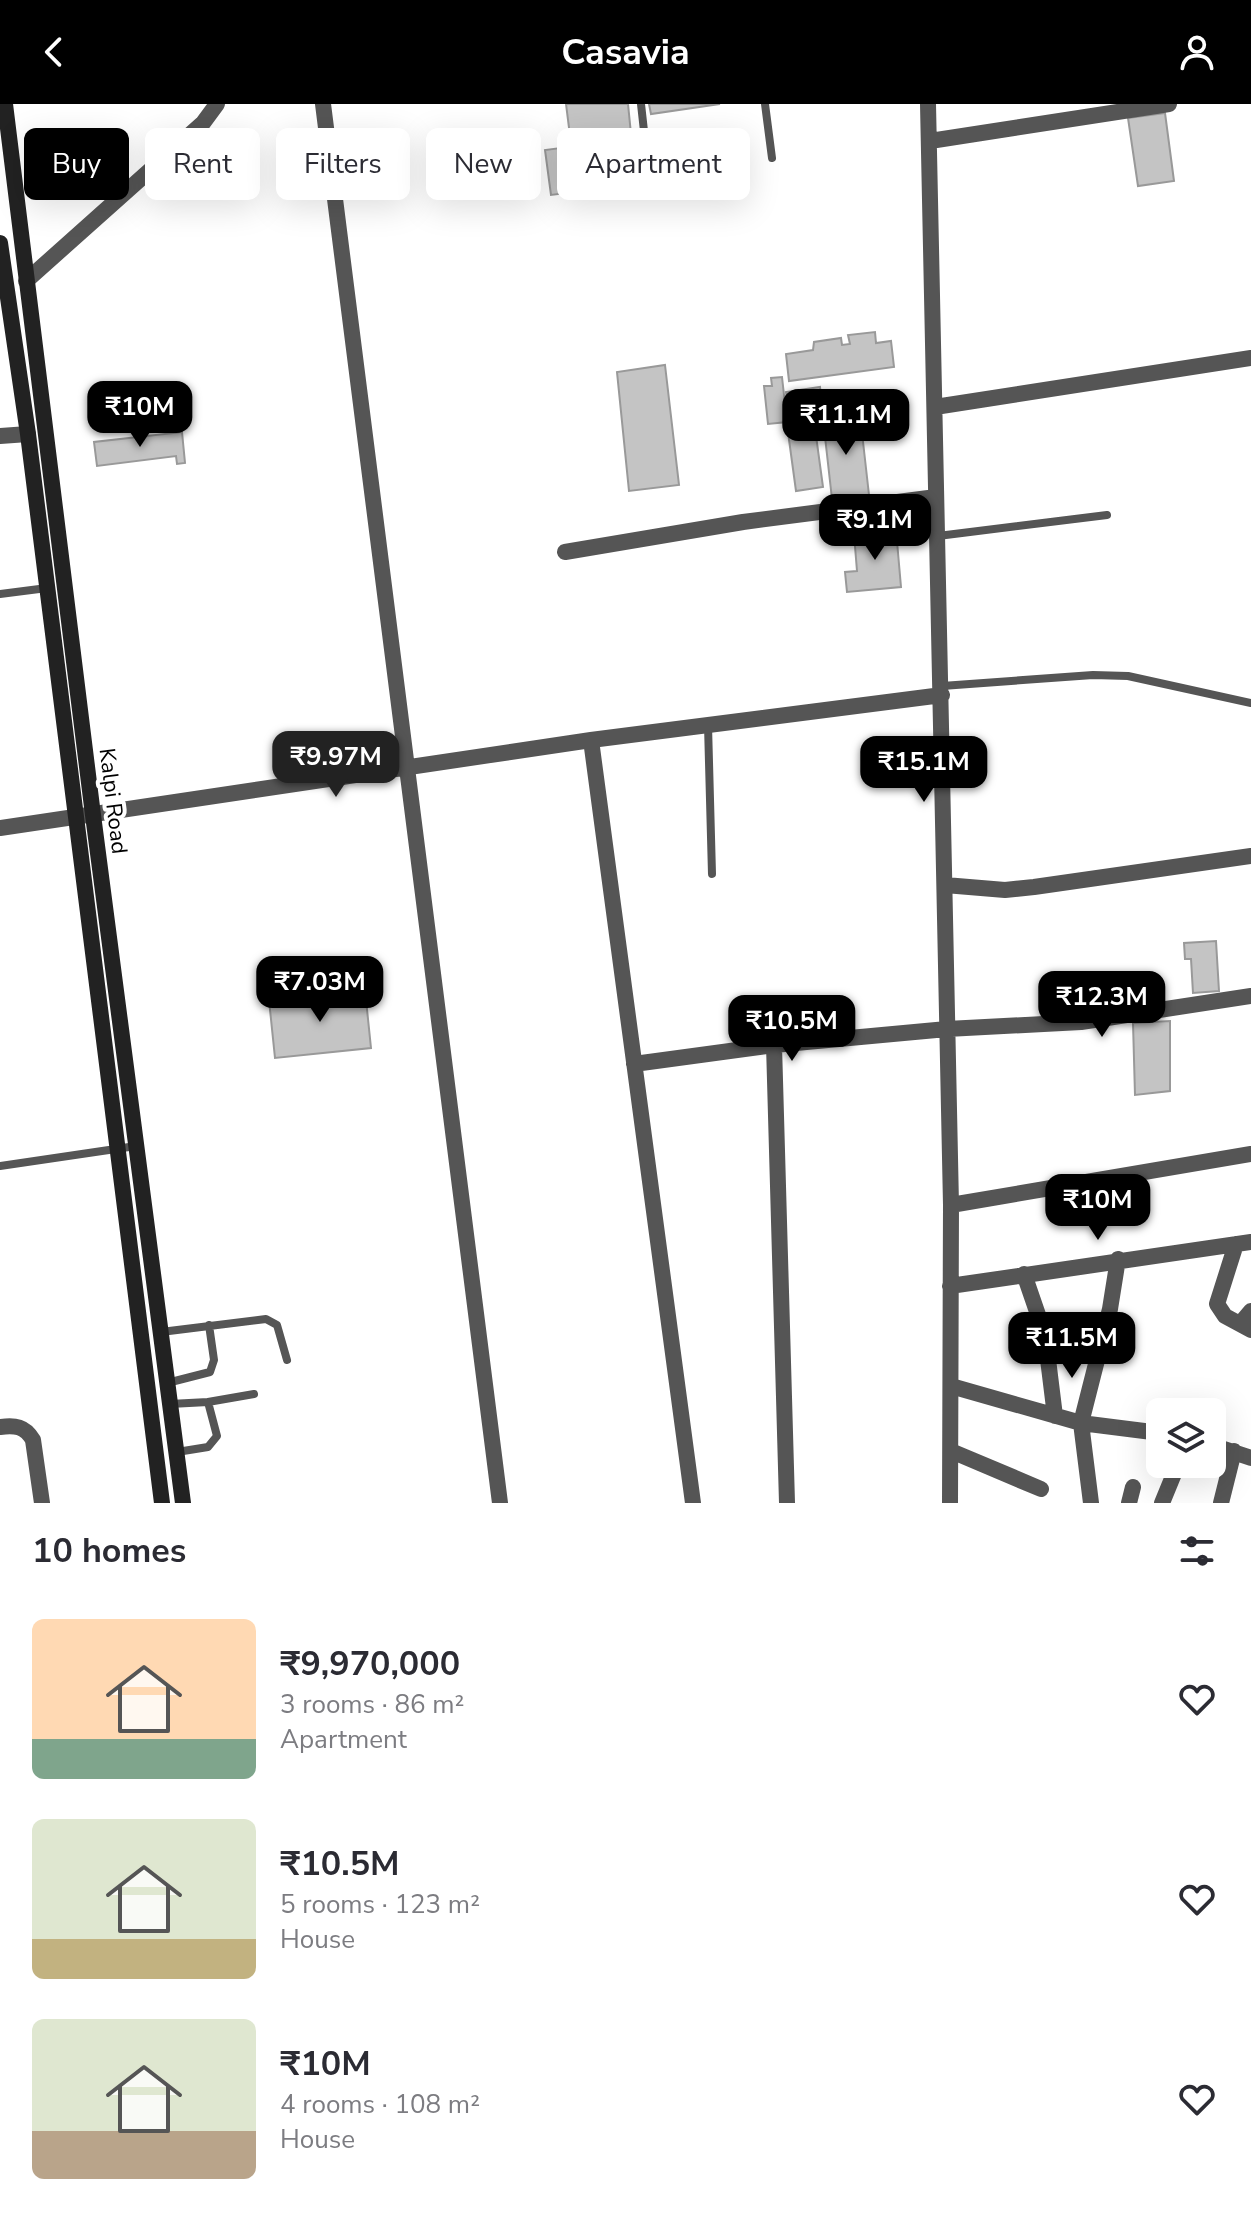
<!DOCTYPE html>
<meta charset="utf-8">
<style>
:root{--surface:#fff;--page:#f7f7f7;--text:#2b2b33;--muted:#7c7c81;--accent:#000}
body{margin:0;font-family:"Nunito Sans",sans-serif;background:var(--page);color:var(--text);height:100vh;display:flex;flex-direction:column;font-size:30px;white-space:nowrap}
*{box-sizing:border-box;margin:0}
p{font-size:26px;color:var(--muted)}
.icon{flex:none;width:44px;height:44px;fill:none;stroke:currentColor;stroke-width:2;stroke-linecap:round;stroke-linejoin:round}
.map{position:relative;height:1399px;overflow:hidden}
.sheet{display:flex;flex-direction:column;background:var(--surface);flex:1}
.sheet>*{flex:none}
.guide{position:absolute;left:24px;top:24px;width:800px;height:72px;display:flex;gap:16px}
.controls{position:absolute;left:1146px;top:1294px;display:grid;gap:16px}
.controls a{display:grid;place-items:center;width:80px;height:80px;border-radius:12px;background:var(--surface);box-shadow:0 8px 32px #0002;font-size:40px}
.price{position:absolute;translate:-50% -68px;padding:0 18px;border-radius:16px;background:var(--accent);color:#fff;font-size:26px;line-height:52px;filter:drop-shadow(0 2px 4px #0008)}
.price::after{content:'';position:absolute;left:50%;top:48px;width:24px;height:18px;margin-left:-12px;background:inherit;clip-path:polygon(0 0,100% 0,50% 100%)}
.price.on{background:#222;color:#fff}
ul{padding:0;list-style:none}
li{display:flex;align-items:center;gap:24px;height:200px;padding:0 32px}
li span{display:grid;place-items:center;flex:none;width:224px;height:160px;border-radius:12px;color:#555}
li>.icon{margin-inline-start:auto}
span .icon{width:96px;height:96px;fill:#fffc;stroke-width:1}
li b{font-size:34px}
h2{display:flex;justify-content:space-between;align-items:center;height:96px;padding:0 32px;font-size:34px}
.pill{padding:0 28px;border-radius:12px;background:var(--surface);box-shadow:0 8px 32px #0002;font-size:28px;line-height:72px}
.pill.on{background:var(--accent);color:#fff}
header{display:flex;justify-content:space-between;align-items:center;height:104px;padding:0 32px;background:var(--accent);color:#fff;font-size:36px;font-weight:700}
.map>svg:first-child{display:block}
.building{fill:#c4c4c4;stroke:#999;stroke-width:2}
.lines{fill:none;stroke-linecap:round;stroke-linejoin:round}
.service{stroke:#555;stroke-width:8}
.minor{stroke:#555;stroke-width:16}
.secondary{stroke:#222;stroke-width:16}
.labels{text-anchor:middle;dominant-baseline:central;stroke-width:8;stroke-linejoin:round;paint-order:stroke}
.street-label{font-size:22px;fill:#000;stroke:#fff}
</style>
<header><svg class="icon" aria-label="back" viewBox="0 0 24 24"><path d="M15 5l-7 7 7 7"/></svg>Casavia<svg class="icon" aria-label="person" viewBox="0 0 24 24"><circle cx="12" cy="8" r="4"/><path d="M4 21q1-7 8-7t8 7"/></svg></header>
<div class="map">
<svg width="1251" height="1399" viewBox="0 0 1251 1399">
<rect width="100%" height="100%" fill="#fff"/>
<path class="building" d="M 566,0 L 628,0 L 636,80 L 577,87 Z
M 649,0 L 720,0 L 651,10 Z
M 1165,9 L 1174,77 L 1138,82 L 1128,14 Z
M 568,43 L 575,88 L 551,91 L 545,46 Z
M 875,228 L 876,239 L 891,237 L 894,263 L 789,277 L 786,250 L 813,246 L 814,238 L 841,234 L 842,241 L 850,240 L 848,231 Z
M 665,261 L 679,381 L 629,387 L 617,268 Z
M 782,273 L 787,318 L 768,320 L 764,282 L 772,282 L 771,274 Z
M 820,283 L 823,311 L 790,315 L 786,288 Z
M 860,311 L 869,391 L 832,395 L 823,315 Z
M 814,317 L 823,383 L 796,387 L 787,321 Z
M 182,328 L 185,359 L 177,360 L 176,352 L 97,362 L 94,338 Z
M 896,426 L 901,483 L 847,488 L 845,468 L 857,467 L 854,430 Z
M 1216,837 L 1219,887 L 1193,889 L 1191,855 L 1185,855 L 1184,839 Z
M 365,886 L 371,944 L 275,954 L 269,896 Z
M 1170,917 L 1170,987 L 1135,991 L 1133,919 Z"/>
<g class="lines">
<path class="service" d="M 641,0 L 647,54
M 765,0 L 772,54
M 938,432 L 1107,411
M 0,490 L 47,484
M 942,582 L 1093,571 L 1128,572 L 1251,599
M 708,621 L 712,770
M 0,1062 L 136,1042
M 161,1228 L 266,1215 L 277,1221 L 287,1256
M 167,1279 L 210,1268 L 214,1256 L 209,1221
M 208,1298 L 254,1290
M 170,1300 L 208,1298 L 217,1332 L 208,1343 L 177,1348"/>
<path class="minor" d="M 323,0 L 500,1399
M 928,0 L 951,1101 L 950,1399
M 930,37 L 1169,0
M 26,177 L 203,19 L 217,0
M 935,303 L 1251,254
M 0,332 L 28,330
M 565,448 L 743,418 L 936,393
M 591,636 L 693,1399
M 0,724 L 591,636 L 942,591
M 945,781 L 1005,786 L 1034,783 L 1251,752
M 774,941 L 787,1399
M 634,960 L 774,941 L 947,925 L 1081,918 L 1251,892
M 951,1101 L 1251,1050
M 1236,1140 L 1217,1200 L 1225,1212 L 1251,1226
M 1024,1170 L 1045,1231 L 1055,1312
M 950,1182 L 1251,1138
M 1240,1220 L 1251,1207
M 951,1282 L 1081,1319 L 1160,1329
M 0,1323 C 15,1321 25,1322 33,1336 L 42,1399
M 1212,1341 L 1251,1354
M 951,1347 L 1041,1385
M 1091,1399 L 1081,1319 L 1110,1205 L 1118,1155
M 1129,1399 L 1133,1383
M 1162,1399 L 1178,1360
M 1221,1399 L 1234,1347"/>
<path class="secondary" d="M 5,0 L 93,711 L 183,1399
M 0,139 L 28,330 L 162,1399"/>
</g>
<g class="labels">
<g class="street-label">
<text transform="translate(113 697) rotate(83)">Kalpi Road</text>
</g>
</g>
</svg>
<div class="controls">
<a><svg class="icon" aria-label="layers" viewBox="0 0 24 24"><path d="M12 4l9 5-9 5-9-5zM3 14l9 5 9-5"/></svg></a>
</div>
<b class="price" style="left:140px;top:345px">₹10M</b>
<b class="price" style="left:846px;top:353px">₹11.1M</b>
<b class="price" style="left:875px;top:458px">₹9.1M</b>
<b class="price on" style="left:336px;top:695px">₹9.97M</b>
<b class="price" style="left:924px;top:700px">₹15.1M</b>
<b class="price" style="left:320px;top:920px">₹7.03M</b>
<b class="price" style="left:1102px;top:935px">₹12.3M</b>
<b class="price" style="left:792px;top:959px">₹10.5M</b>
<b class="price" style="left:1098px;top:1138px">₹10M</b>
<b class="price" style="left:1072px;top:1276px">₹11.5M</b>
<div class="guide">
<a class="pill on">Buy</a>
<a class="pill">Rent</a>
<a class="pill">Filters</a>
<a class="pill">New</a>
<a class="pill">Apartment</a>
</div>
</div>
<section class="sheet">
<h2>10 homes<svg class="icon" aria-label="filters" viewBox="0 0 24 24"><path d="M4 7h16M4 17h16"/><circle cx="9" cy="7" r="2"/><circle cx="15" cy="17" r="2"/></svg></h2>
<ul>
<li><span style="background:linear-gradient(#ffd9b3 75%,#7fa58c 0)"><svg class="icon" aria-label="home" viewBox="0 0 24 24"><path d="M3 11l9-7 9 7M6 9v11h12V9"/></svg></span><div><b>₹9,970,000</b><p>3 rooms · 86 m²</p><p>Apartment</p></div><svg class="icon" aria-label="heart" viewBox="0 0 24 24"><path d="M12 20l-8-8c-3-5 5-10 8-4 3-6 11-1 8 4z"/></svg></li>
<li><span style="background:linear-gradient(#dfe7d0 75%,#c2b280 0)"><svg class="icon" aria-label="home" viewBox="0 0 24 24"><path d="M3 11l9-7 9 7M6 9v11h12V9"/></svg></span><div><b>₹10.5M</b><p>5 rooms · 123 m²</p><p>House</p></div><svg class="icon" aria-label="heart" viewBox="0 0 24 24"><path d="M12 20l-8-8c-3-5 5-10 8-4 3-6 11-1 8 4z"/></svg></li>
<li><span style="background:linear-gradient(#dfe7d0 70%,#b9a48a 0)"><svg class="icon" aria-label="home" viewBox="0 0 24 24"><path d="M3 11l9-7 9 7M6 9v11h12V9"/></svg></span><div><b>₹10M</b><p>4 rooms · 108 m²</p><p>House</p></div><svg class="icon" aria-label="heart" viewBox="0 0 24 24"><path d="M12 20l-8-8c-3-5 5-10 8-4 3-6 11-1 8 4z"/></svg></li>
</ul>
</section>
